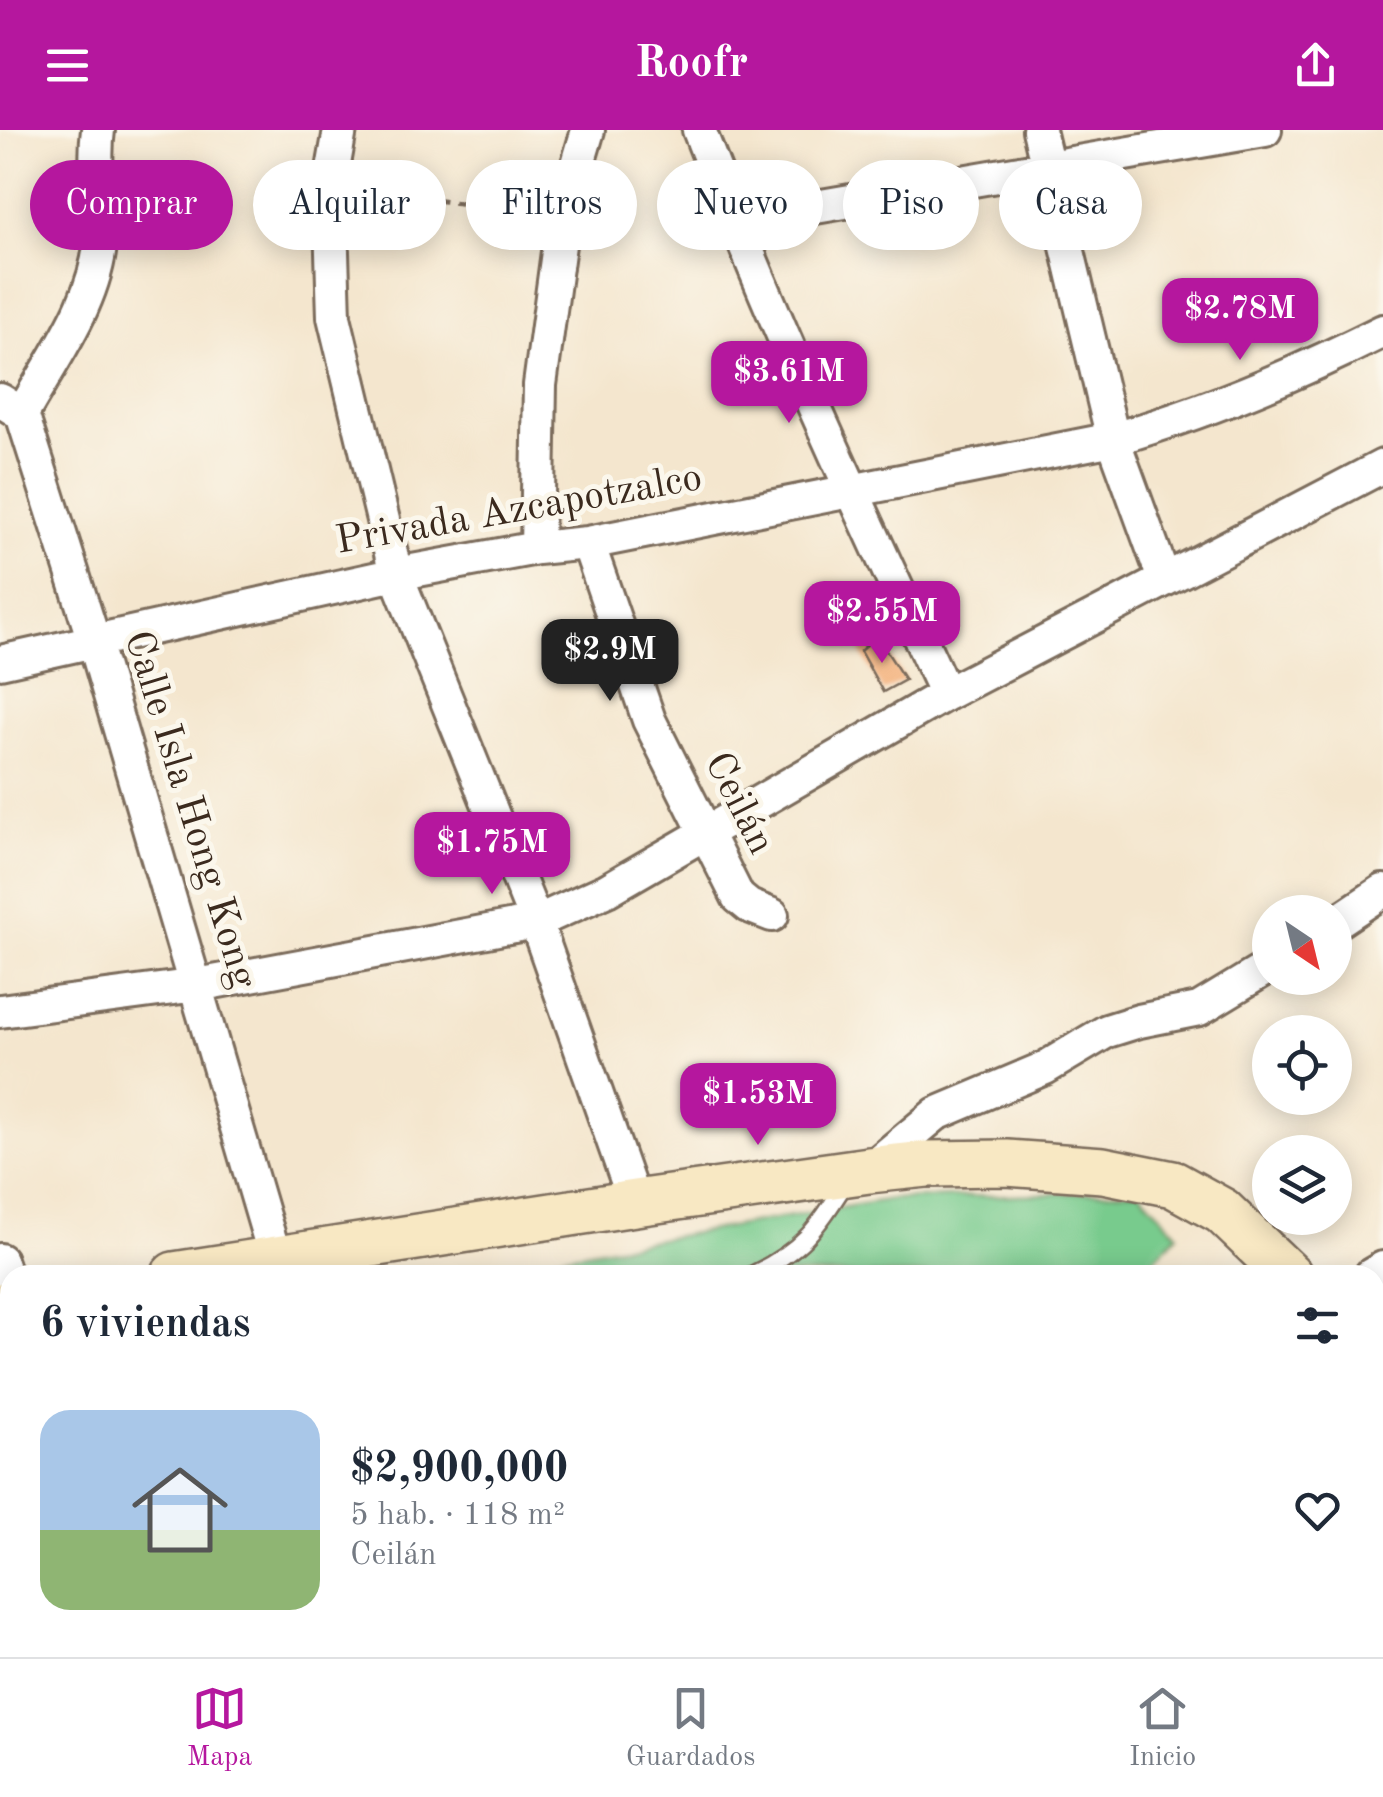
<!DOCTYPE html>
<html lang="es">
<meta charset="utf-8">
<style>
:root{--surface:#fff;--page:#f6f6f7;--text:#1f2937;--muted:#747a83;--line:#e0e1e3;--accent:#b5179e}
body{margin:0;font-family:"Old Standard TT",serif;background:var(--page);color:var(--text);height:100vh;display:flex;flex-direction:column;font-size:38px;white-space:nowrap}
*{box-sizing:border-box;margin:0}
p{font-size:32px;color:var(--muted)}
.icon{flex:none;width:55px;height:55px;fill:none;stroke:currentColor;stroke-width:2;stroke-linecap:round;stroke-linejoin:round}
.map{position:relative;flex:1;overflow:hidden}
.sheet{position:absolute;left:0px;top:1135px;width:1385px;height:392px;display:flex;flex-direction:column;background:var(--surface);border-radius:30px 30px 0 0;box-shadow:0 5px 25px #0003}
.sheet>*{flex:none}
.hud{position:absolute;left:30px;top:30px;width:1325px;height:90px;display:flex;gap:20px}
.needle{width:65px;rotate:145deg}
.controls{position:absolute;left:1252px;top:765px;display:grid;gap:20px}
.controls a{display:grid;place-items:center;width:100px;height:100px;border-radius:50%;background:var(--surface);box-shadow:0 5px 25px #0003;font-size:50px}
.price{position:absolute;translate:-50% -85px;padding:0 22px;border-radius:20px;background:var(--accent);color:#fff;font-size:32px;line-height:65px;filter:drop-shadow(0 2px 5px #0008)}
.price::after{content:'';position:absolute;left:50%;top:60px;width:30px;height:22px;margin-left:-15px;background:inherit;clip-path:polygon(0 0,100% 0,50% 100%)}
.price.on{background:#222;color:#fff}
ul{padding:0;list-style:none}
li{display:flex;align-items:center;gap:30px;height:250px;padding:0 40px}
li span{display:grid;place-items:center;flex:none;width:280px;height:200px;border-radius:30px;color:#555}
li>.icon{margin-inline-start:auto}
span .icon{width:120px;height:120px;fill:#fffc;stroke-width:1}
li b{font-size:42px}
h2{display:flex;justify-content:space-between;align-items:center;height:120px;padding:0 40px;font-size:42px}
.tag{padding:0 35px;border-radius:45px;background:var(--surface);box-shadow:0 5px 25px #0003;font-size:35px;line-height:90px}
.tag.on{background:var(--accent);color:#fff}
header{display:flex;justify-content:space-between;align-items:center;height:130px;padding:0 40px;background:var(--accent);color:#fff;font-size:45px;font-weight:600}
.dock{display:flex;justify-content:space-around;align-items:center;height:140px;border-top:2px solid var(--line);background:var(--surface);font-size:28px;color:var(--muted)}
.dock a{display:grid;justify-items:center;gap:5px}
.dock .on{color:var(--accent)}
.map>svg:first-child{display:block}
.green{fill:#78cb8d;stroke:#5a7a56;stroke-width:2.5}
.building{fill:#f3ae77}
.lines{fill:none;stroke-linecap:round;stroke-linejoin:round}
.lane-casing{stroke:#7c6c5c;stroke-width:20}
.street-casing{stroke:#7c6c5c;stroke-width:38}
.secondary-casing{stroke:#7c6c5c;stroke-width:50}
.path{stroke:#7c6c5c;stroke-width:5;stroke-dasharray:8 8;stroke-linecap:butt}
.lane{stroke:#fff;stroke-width:15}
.street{stroke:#fff;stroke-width:32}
.secondary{stroke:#f8e8c3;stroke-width:45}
.labels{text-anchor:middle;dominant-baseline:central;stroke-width:10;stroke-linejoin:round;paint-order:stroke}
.street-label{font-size:40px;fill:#3b2a1e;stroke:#fbf7ec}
</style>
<header><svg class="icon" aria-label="menu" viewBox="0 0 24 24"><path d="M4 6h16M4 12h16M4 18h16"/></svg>Roofr<svg class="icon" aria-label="share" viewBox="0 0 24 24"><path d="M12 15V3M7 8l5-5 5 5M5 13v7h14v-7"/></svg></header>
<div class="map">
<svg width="1383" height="1527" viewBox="0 0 1383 1527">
<rect width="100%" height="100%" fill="#fbf7ec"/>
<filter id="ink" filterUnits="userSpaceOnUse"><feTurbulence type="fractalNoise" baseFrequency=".01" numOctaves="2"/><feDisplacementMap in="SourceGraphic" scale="20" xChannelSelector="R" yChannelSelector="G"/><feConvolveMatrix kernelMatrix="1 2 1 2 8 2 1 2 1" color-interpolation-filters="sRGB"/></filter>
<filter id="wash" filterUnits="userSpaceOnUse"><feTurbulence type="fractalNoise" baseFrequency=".0048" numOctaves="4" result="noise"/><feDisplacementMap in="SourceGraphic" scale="40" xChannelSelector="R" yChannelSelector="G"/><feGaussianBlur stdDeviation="2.25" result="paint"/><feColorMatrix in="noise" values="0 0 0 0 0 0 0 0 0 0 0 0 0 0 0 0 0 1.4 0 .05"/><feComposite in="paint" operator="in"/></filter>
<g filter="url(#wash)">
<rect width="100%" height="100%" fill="#f4e6ce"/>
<path class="green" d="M 1139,1061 L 1178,1104 L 1139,1145 L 510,1145 L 515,1134 L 891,1069 Z
M 10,1381 L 10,1518 L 789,1518 L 780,1527 L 0,1527 L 0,1383 Z"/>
<g id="blocks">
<path class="building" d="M 880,511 L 905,550 L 883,562 L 860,521 L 869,513 Z
M 230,1518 L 299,1518 L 308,1527 L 223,1527 Z"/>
</g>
</g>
<g filter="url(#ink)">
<use href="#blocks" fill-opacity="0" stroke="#7c6c5c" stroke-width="2.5"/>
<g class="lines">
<g class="lane-casing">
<path id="lane" d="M 751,1145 C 804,1119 816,1099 847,1051
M 361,1527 L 365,1518"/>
</g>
<g class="street-casing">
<path id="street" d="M 340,0 L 330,57 L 334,187 L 396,444 L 536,792 L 635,1073
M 699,0 C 773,192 859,378 946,564
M 1039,0 L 1113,309 L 1164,449
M 734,91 L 1265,0
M 0,270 L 22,284 L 94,511 L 275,1127
M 22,284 C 53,228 100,167 101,101 C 101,66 93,35 98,0
M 588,413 L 649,590 L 738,767 L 749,776 L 772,785
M 537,418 L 540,255 L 563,85 L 588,0
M 0,532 L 396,444 L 537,418 L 588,413 L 1113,309 C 1208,282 1295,245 1383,201
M 1335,793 L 1383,761
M 0,881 L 197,855 L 536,792 L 607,760 L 946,564 L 1383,336
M 869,1040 L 936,984 L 1045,938 L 1107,901 L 1139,891 L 1199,879 L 1270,836
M 0,1130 L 10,1160
M 1371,1145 L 1383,1138
M 1256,1518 L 1263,1527
M 929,1527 L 938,1518"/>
</g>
<g class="secondary-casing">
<path id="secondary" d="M 174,1145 L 635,1073 L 869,1040 L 927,1034 L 1007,1033 L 1103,1040 L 1173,1054 L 1222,1081 L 1289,1145
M 0,1176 L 10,1174
M 1375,1247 L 1383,1258"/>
</g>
<path class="path" d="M 358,61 L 535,82
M 0,1284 L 10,1282
M 0,1482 L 10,1494
M 0,1518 L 10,1493"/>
<use href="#lane" class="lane"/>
<use href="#street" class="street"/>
<use href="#secondary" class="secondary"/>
</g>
</g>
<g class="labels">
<g class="street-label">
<text transform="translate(519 381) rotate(-10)">Privada Azcapotzalco</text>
<text transform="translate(738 674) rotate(63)">Ceilán</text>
<text transform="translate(189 680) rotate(73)">Calle Isla Hong Kong</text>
</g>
</g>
</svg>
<div class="controls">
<a><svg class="needle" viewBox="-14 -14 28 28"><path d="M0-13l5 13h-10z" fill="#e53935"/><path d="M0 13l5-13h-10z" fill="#747a83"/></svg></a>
<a><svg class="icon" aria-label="locate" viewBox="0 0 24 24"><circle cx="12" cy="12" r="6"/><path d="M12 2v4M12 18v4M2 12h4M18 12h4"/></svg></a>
<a><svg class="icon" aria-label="layers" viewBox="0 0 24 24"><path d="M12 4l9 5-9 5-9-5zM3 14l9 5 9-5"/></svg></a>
</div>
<b class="price" style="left:1240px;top:233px">$2.78M</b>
<b class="price" style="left:789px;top:296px">$3.61M</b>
<b class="price" style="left:882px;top:536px">$2.55M</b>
<b class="price on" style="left:610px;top:574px">$2.9M</b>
<b class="price" style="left:492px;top:767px">$1.75M</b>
<b class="price" style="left:758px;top:1018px">$1.53M</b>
<div class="hud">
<a class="tag on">Comprar</a>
<a class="tag">Alquilar</a>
<a class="tag">Filtros</a>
<a class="tag">Nuevo</a>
<a class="tag">Piso</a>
<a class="tag">Casa</a>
</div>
<section class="sheet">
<h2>6 viviendas<svg class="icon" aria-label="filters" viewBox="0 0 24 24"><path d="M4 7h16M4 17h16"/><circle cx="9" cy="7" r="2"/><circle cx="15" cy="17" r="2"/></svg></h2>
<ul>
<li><span style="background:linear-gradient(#a9c7e8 60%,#8fb573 0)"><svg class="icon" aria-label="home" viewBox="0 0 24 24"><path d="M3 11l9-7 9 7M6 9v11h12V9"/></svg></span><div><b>$2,900,000</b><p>5 hab. · 118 m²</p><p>Ceilán</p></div><svg class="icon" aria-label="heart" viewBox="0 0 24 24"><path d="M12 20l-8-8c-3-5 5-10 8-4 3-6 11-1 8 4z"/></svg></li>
</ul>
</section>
</div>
<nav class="dock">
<a class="on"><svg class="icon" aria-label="map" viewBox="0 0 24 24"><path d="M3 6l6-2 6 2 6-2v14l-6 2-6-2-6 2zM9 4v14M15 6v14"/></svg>Mapa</a>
<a><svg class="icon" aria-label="saved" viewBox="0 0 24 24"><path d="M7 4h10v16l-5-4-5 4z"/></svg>Guardados</a>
<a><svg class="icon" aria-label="home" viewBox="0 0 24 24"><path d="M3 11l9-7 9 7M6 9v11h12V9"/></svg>Inicio</a>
</nav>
